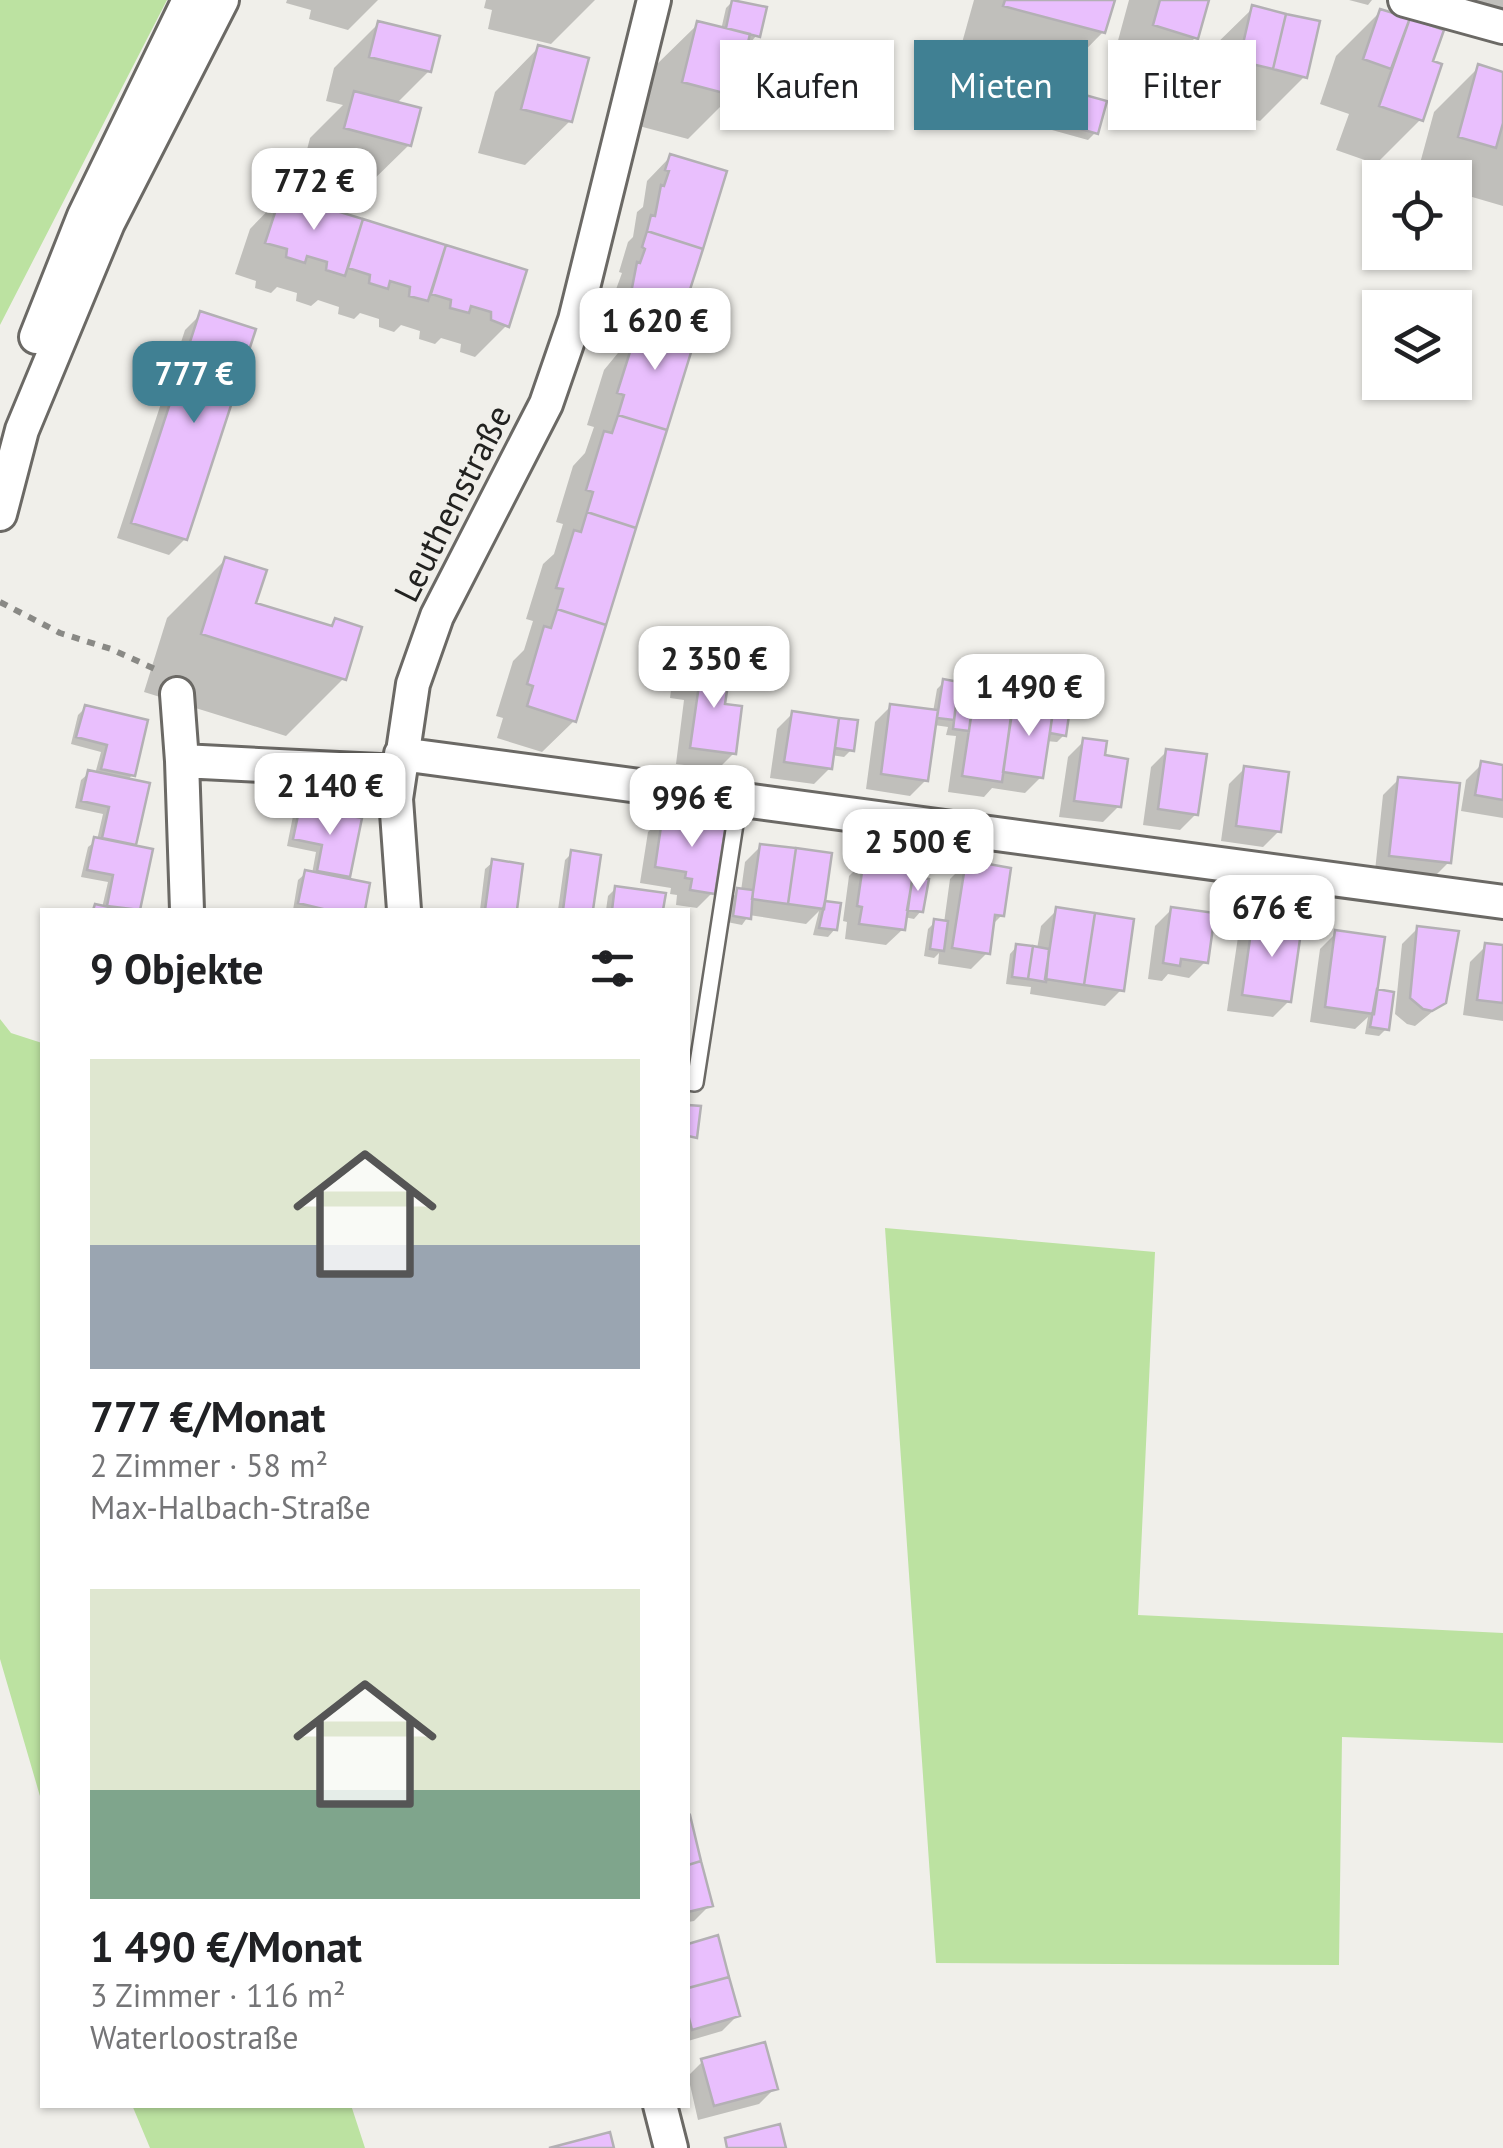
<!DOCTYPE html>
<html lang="de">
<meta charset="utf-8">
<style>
:root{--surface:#fff;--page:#f2f2f2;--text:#202124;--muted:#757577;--accent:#408093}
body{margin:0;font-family:"PT Sans",sans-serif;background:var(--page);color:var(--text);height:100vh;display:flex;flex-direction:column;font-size:38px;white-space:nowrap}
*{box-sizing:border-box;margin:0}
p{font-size:32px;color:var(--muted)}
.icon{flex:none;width:55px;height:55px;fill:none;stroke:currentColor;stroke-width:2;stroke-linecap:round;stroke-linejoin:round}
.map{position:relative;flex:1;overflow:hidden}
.panel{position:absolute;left:40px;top:908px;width:650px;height:1200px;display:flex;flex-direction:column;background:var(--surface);border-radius:0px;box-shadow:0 2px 8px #0004}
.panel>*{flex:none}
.banner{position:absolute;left:720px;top:40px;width:632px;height:90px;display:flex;gap:20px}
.tools{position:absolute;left:1362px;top:160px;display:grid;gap:20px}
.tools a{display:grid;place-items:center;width:110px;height:110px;border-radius:0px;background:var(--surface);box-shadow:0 2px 8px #0004;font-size:50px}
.price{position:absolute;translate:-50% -85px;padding:0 22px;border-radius:20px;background:#fff;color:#222;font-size:32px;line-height:65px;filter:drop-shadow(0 2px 5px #0008)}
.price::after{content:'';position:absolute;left:50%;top:60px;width:30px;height:22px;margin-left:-15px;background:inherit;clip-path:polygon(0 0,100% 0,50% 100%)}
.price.current{background:var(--accent);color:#fff}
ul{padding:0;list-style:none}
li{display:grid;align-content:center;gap:20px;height:530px;padding:0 50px}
li span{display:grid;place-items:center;height:310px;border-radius:0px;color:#555}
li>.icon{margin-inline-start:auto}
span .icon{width:180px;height:180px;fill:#fffc;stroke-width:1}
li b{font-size:42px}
h2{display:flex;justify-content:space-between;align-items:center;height:120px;padding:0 50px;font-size:42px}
.chip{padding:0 35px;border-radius:0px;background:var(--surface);box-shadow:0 2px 8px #0004;font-size:35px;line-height:90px}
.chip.current{background:var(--accent);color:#fff}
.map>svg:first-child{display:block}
.green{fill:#bce2a1}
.shadow{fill:#0003}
.building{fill:#e9bffd;stroke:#b3b0b4;stroke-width:2.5}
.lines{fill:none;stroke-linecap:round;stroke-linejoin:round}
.lane-casing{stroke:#6b6965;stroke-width:20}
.street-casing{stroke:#6b6965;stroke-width:38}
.path{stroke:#898985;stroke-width:6;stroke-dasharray:8 8;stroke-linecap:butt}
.lane{stroke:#fff;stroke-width:15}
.street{stroke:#fff;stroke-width:32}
.labels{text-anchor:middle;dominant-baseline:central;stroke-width:8;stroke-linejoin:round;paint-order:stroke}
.street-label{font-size:35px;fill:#222220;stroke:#f0efea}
</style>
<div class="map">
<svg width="1503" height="2148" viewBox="0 0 1503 2148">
<rect width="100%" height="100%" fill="#f0efea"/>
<path class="green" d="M 0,0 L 167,0 L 0,325 Z
M 0,1019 L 11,1033 L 42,1043 L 42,1803 L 0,1659 Z
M 885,1228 L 1155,1252 L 1138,1615 L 1503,1633 L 1503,1743 L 1342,1737 L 1339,1965 L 936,1963 Z
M 132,2105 L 351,2105 L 365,2148 L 150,2148 Z"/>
<path class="shadow" d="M 287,0 L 378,0 L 348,30 L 309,19 L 311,10 L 286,3 Z
M 486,0 L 595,0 L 551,44 L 488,29 L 492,10 L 484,8 Z
M 974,0 L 1112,0 L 1103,32 L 1059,77 L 960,50 Z
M 1129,0 L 1206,0 L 1196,37 L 1151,82 L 1110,70 Z
M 1349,0 L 1372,0 L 1368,5 Z
M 1419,0 L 1503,0 L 1503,18 Z
M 733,1 L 757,35 L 750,43 L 745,42 L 733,94 L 688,139 L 639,126 L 653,68 L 698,24 L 721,30 L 726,8 Z
M 1253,8 L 1305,76 L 1260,121 L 1196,106 L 1208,52 Z
M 1381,11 L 1440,32 L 1430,63 L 1420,120 L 1376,164 L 1336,150 L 1349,114 L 1320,104 L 1336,56 Z
M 379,23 L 429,71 L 396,104 L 409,145 L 364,189 L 301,173 L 310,138 L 343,105 L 326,101 L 334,68 Z
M 539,47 L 570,121 L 525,165 L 478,153 L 495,92 Z
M 1479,67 L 1503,74 L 1503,206 L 1455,192 L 1455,178 L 1416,178 L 1434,112 Z
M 992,72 L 1096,132 L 1088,140 L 977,109 L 984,79 Z
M 671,156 L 676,325 L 574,721 L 542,752 L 497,738 L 503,718 L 496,716 L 513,661 L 524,650 L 533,621 L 526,619 L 543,564 L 554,554 L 563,524 L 556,522 L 573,466 L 585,453 L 594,427 L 587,425 L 604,370 L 627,342 L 600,333 L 622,273 L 619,272 L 628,242 L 633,237 L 637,212 L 643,207 L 647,181 Z
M 281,197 L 523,272 L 507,325 L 475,357 L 460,352 L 461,344 L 441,338 L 435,344 L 419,339 L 420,331 L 401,325 L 394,332 L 379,327 L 379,319 L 360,313 L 354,319 L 338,314 L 339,307 L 318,300 L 311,306 L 296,301 L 297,293 L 277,287 L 271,293 L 255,288 L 256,281 L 235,274 L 250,229 Z
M 201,314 L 185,539 L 169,555 L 117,538 L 185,330 Z
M 225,560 L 253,605 L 329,628 L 336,621 L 344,678 L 286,736 L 144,692 L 167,618 Z
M 688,667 L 722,706 L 734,753 L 718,769 L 676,764 L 684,700 L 670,698 L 672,683 Z
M 944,682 L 955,691 L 969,711 L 974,707 L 1006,711 L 1015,702 L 1048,707 L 1056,696 L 1064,735 L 1057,742 L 1046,741 L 1041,777 L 1025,793 L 992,788 L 984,797 L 948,792 L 956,736 L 946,735 L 948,727 L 934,725 L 926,780 L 910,796 L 866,789 L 875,722 L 891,706 L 933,712 L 937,689 Z
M 85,708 L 132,775 L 127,781 L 147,785 L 133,848 L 150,851 L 138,910 L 92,910 L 96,906 L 102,908 L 108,882 L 81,877 L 88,847 L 97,840 L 103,814 L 75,808 L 81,780 L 89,773 L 95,774 L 101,752 L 71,744 L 78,715 Z
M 793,713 L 855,722 L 851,750 L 844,757 L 831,755 L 830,768 L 814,784 L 770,778 L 777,729 Z
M 1084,741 L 1103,758 L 1119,806 L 1103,822 L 1059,817 L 1068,757 Z
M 1167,751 L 1196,814 L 1180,830 L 1143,825 L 1151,767 Z
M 1482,764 L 1503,767 L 1503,818 L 1461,811 L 1466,780 Z
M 1245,768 L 1279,831 L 1263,847 L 1221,841 L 1229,784 Z
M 1399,779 L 1449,862 L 1433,878 L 1375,871 L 1383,795 Z
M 300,808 L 348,876 L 345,879 L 362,910 L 293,910 L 298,880 L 306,873 L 312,874 L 316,852 L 287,846 L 293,816 Z
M 664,816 L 713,892 L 697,908 L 676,905 L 677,895 L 670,894 L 671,888 L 640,883 L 648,832 Z
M 761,846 L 822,903 L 835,929 L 828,937 L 813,935 L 819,911 L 806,924 L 749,915 L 742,925 L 727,922 L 730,898 L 741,891 L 745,862 Z
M 572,853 L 590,910 L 558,910 L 565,860 Z
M 865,860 L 926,881 L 921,911 L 914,919 L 904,917 L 903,929 L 886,945 L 845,939 L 847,922 L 843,921 L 849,876 Z
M 493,862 L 514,910 L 480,910 L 485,869 Z
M 966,863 L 1002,915 L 991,926 L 987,953 L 971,969 L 938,964 L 939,953 L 934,958 L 924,956 L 928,929 L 935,922 L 944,923 L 950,879 Z
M 616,888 L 661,910 L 606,910 L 608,896 Z
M 1057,910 L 1121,990 L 1105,1006 L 1030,994 L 1031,987 L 1006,984 L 1010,954 L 1017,946 L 1037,949 L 1041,926 Z
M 1171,910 L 1205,962 L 1189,978 L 1168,974 L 1162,981 L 1148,979 L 1155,926 Z
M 1254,921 L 1289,1001 L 1273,1017 L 1227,1011 L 1238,937 Z
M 1418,928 L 1444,1002 L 1415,1026 L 1407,1024 L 1395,1014 L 1402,944 Z
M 1336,933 L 1375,991 L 1386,1029 L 1379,1036 L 1365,1034 L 1368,1017 L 1355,1029 L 1310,1022 L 1320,949 Z
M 1486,946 L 1503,948 L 1503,1021 L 1463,1015 L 1470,962 Z
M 688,1818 L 710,1905 L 694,1921 L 688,1922 Z
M 716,1939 L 738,2015 L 722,2031 L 688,2041 L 688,1947 Z
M 703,2061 L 775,2088 L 759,2104 L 698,2120 L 688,2076 Z"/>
<path class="building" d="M 732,0 L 767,7 L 760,37 L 726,28 Z
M 1005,0 L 1115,0 L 1105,33 L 1003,6 Z
M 1160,0 L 1209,0 L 1198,39 L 1153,25 Z
M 1252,5 L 1286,14 L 1273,69 L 1239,61 Z
M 1380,9 L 1410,18 L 1391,69 L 1363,59 Z
M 1286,14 L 1320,21 L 1307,78 L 1273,69 Z
M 1410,18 L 1444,30 L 1433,61 L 1442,64 L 1423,121 L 1379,106 Z
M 378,21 L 440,36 L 431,72 L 369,57 Z
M 697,21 L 750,34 L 735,96 L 682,82 Z
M 538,45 L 589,58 L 572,122 L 521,109 Z
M 1478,64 L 1503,72 L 1503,123 L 1496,148 L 1458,137 Z
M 991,69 L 1107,101 L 1098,134 L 983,101 Z
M 354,91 L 421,108 L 411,146 L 344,128 Z
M 670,154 L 727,171 L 703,249 L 647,231 L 651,215 L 655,216 L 661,185 L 664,186 L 669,171 L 665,170 Z
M 281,194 L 363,219 L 345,276 L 326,270 L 327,262 L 307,256 L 305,263 L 286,257 L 287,249 L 265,243 Z
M 363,219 L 446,245 L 428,301 L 409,296 L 410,287 L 390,281 L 388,289 L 369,283 L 370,275 L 348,268 Z
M 647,231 L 703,249 L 678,327 L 623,309 L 628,292 L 631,293 L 637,262 L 640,263 L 645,249 L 642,247 Z
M 446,245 L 527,270 L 509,327 L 491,320 L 491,312 L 471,306 L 469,313 L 450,308 L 451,300 L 431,294 Z
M 200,311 L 256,329 L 187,540 L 131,523 Z
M 648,317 L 697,333 L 667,430 L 618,415 L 624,395 L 617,393 L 635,336 L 641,337 Z
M 618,415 L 667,430 L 636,528 L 587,512 L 593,492 L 586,490 L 604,431 L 612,433 Z
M 587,512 L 636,528 L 606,625 L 557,609 L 563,589 L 556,588 L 574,530 L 581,532 Z
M 225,557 L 267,570 L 256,603 L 332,626 L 335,618 L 362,627 L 346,680 L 201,634 Z
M 557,609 L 606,625 L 576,722 L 527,706 L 533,686 L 527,684 L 544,626 L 551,628 Z
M 687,664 L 730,671 L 725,704 L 742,706 L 736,754 L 690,748 L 699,685 L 685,683 Z
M 943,679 L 959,682 L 954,720 L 937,718 Z
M 958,689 L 974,691 L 969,731 L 953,729 Z
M 1055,693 L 1072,695 L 1066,736 L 1050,733 Z
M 1014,700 L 1054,705 L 1043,778 L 1003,772 Z
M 890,704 L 938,710 L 928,781 L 881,774 Z
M 973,704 L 1012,709 L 1002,782 L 962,776 Z
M 85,705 L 148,720 L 135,776 L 101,769 L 107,745 L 76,737 Z
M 792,711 L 839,718 L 832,769 L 784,762 Z
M 839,718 L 858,720 L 854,751 L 835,748 Z
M 1083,738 L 1107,741 L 1105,755 L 1128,759 L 1121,807 L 1074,801 Z
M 1166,749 L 1207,754 L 1198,815 L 1158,809 Z
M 1481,761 L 1503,765 L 1503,800 L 1475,795 Z
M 1244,766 L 1289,772 L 1281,832 L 1236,826 Z
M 88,770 L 150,783 L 136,845 L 102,838 L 109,807 L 81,801 Z
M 1398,777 L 1460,783 L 1451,863 L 1389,856 Z
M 300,806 L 362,818 L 350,877 L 317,871 L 322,845 L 293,839 Z
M 663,813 L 726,824 L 715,894 L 690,890 L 692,879 L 685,878 L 686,872 L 655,867 Z
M 94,837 L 153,849 L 140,910 L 107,906 L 113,875 L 87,870 Z
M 760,844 L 796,848 L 788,904 L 752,899 Z
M 796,848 L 832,853 L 824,909 L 788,904 Z
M 571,850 L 601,855 L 593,910 L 563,910 Z
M 864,858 L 914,866 L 905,930 L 859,924 L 862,907 L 857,906 Z
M 492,859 L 523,864 L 517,910 L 485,910 Z
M 966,860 L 1011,868 L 1004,916 L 995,915 L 990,954 L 952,948 Z
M 305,870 L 370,883 L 365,910 L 327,910 L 298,903 Z
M 913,876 L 929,879 L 923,912 L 907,910 Z
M 615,886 L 666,893 L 663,910 L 612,910 Z
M 737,888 L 753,890 L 751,919 L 733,916 Z
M 825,901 L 841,903 L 837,930 L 819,928 Z
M 95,904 L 123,910 L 93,910 Z
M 1056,907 L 1095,913 L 1084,985 L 1045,979 Z
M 1171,907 L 1215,913 L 1208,963 L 1181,959 L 1180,966 L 1163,963 Z
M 1095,913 L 1134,919 L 1124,991 L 1084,985 Z
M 1253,918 L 1302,925 L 1291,1002 L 1242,995 Z
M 934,919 L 948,921 L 944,951 L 930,949 Z
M 1417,926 L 1459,931 L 1446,1003 L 1432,1011 L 1423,1009 L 1410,998 Z
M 1335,930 L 1385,937 L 1374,1014 L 1325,1007 Z
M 1485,943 L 1503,945 L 1503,1003 L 1477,1000 Z
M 1016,944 L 1033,946 L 1028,979 L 1012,977 Z
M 1033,946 L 1049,949 L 1046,982 L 1028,979 Z
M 1377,989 L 1394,992 L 1389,1030 L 1370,1027 Z
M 688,1105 L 701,1106 L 697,1138 L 688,1136 Z
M 690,1815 L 701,1861 L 688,1865 L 688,1816 Z
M 701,1861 L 713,1906 L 688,1912 L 688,1865 Z
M 718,1935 L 729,1977 L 688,1988 L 688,1944 Z
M 729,1977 L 740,2016 L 692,2030 L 688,2014 L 688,1988 Z
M 765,2042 L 778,2089 L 714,2106 L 701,2059 Z
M 780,2124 L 786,2148 L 727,2148 L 725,2138 Z
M 610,2132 L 614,2148 L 549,2148 Z"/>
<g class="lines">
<g class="lane-casing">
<path id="lane" d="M 688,1082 L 695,1083 L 739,798"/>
</g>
<g class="street-casing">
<path id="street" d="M 1405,0 L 1503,27
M 36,337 L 84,216 L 189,0
M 0,514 L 22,430 L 108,223 L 222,0
M 177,694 L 182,761
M 401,754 L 1503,902
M 187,910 L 182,761 L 399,772
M 404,910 L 396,799 L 413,684 L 437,616 L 546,404 L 575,320 L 654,0
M 660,2105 L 671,2148"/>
</g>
<path class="path" d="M 0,602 L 60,633 L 111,649 L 155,669"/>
<use href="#lane" class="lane"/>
<use href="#street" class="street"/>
</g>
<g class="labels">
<g class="street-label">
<text transform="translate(452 503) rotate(-63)">Leuthenstraße</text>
</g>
</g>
</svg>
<div class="tools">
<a><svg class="icon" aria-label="locate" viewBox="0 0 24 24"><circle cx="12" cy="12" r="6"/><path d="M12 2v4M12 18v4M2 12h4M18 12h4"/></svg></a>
<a><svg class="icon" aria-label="layers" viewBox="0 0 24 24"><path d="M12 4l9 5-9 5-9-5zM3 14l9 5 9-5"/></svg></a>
</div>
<b class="price" style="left:314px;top:233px">772 €</b>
<b class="price" style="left:655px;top:373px">1 620 €</b>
<b class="price current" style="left:194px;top:426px">777 €</b>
<b class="price" style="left:714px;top:711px">2 350 €</b>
<b class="price" style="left:1029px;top:739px">1 490 €</b>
<b class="price" style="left:330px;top:838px">2 140 €</b>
<b class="price" style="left:692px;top:850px">996 €</b>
<b class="price" style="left:918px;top:894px">2 500 €</b>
<b class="price" style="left:1272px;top:960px">676 €</b>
<div class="banner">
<a class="chip">Kaufen</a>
<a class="chip current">Mieten</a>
<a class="chip">Filter</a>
</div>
<section class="panel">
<h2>9 Objekte<svg class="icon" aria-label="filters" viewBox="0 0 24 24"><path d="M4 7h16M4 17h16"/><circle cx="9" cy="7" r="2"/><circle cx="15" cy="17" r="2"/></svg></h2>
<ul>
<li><span style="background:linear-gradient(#dfe7d0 60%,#9aa5b1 0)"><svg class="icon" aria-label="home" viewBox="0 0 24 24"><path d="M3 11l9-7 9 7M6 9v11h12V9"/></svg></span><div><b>777 €/Monat</b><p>2 Zimmer · 58 m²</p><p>Max-Halbach-Straße</p></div></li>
<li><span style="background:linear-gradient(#dfe7d0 65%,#7fa58c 0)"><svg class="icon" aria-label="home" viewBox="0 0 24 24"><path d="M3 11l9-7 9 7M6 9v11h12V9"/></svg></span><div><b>1 490 €/Monat</b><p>3 Zimmer · 116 m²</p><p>Waterloostraße</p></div></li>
</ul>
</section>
</div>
